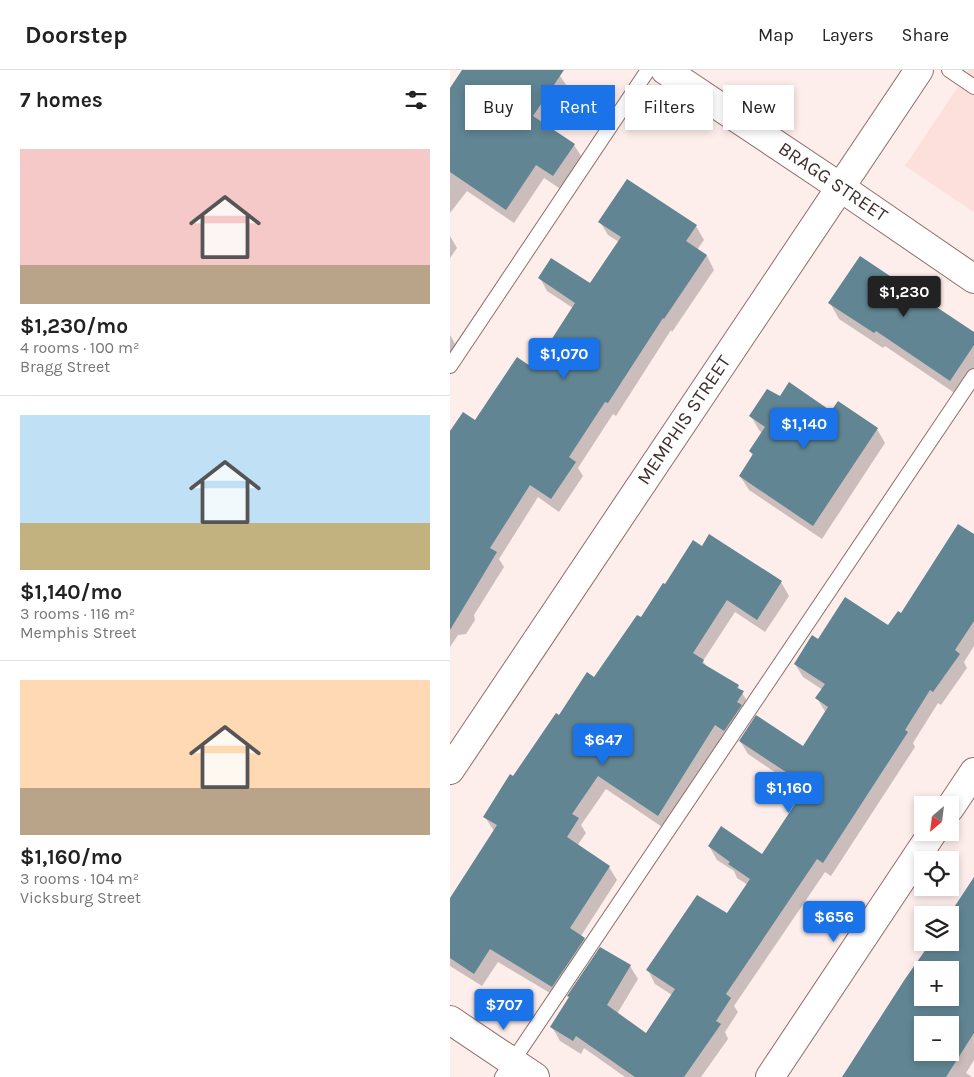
<!DOCTYPE html>
<meta charset="utf-8">
<style>
:root{--surface:#fff;--page:#f2f2f2;--text:#222;--muted:#767676;--line:#e0e0e0;--accent:#1a73e8}
body{margin:0;font-family:Karla,sans-serif;background:var(--page);color:var(--text);height:100vh;display:flex;flex-direction:column;font-size:19px;white-space:nowrap}
*{box-sizing:border-box;margin:0}
p{font-size:16px;color:var(--muted)}
.icon{flex:none;width:28px;height:28px;fill:none;stroke:currentColor;stroke-width:2;stroke-linecap:round;stroke-linejoin:round}
.map{position:relative;flex:1;overflow:hidden}
.panel{display:flex;flex-direction:column;background:var(--surface);width:450px}
.panel>*{flex:none}
.banner{position:absolute;left:15px;top:15px;width:434px;height:45px;display:flex;gap:10px}
.needle{width:32px;rotate:208deg}
.controls{position:absolute;left:464px;top:726px;display:grid;gap:10px}
.controls a{display:grid;place-items:center;width:45px;height:45px;border-radius:0px;background:var(--surface);box-shadow:0 2px 8px #0003;font-size:25px}
.price{position:absolute;translate:-50% -42px;padding:0 11px;border-radius:5px;background:var(--accent);color:#fff;font-size:16px;line-height:32px;filter:drop-shadow(0 1px 2px #0008)}
.price::after{content:'';position:absolute;left:50%;top:30px;width:15px;height:11px;margin-left:-8px;background:inherit;clip-path:polygon(0 0,100% 0,50% 100%)}
.price.on{background:#222;color:#fff}
ul{padding:0;list-style:none}
li{display:grid;align-content:center;gap:10px;height:265px;padding:0 20px}
li+li{border-top:1px solid var(--line)}
li span{display:grid;place-items:center;height:155px;border-radius:0px;color:#555}
li>.icon{margin-inline-start:auto}
span .icon{width:90px;height:90px;fill:#fffc;stroke-width:1}
li b{font-size:21px}
h2{display:flex;justify-content:space-between;align-items:center;height:60px;padding:0 20px;font-size:21px}
.chip{padding:0 18px;border-radius:0px;background:var(--surface);box-shadow:0 2px 8px #0003;font-size:18px;line-height:45px}
.chip.on{background:var(--accent);color:#fff}
header{display:flex;align-items:center;gap:30px;box-sizing:border-box;height:70px;padding:0 25px;background:var(--surface);border-bottom:1px solid var(--line)}
header strong{font-size:24px}
nav{display:flex;gap:28px;margin-inline-start:auto;font-size:18px}
main{display:flex;flex:1;min-height:0}
.map>svg:first-child{display:block}
.built{fill:#fde0dc}
.shadow{fill:#0003;fill-rule:evenodd}
.building{fill:#618593;fill-rule:evenodd}
.lines{fill:none;stroke-linecap:round;stroke-linejoin:round}
.service-casing{stroke:#916e6a;stroke-width:16}
.minor-casing{stroke:#916e6a;stroke-width:30}
.service{stroke:#fff;stroke-width:14}
.minor{stroke:#fff;stroke-width:28}
.labels{text-anchor:middle;dominant-baseline:central;stroke-width:4;stroke-linejoin:round;paint-order:stroke}
.street-label{font-size:19px;fill:#3e2f2d;stroke:#fefefe}
</style>
<header>
<strong>Doorstep</strong>
<nav><a>Map</a><a>Layers</a><a>Share</a></nav>
</header>
<main>
<section class="panel">
<h2>7 homes<svg class="icon" aria-label="filters" viewBox="0 0 24 24"><path d="M4 7h16M4 17h16"/><circle cx="9" cy="7" r="2"/><circle cx="15" cy="17" r="2"/></svg></h2>
<ul>
<li><span style="background:linear-gradient(#f6c9c9 75%,#b9a48a 0)"><svg class="icon" aria-label="home" viewBox="0 0 24 24"><path d="M3 11l9-7 9 7M6 9v11h12V9"/></svg></span><div><b>$1,230/mo</b><p>4 rooms · 100 m²</p><p>Bragg Street</p></div></li>
<li><span style="background:linear-gradient(#bfe0f5 70%,#c2b280 0)"><svg class="icon" aria-label="home" viewBox="0 0 24 24"><path d="M3 11l9-7 9 7M6 9v11h12V9"/></svg></span><div><b>$1,140/mo</b><p>3 rooms · 116 m²</p><p>Memphis Street</p></div></li>
<li><span style="background:linear-gradient(#ffd9b3 70%,#b9a48a 0)"><svg class="icon" aria-label="home" viewBox="0 0 24 24"><path d="M3 11l9-7 9 7M6 9v11h12V9"/></svg></span><div><b>$1,160/mo</b><p>3 rooms · 104 m²</p><p>Vicksburg Street</p></div></li>
</ul>
</section>
<div class="map">
<svg width="524" height="1007" viewBox="0 0 524 1007">
<rect width="100%" height="100%" fill="#fdedeb"/>
<path class="built" d="M 519,0 L 524,0 L 524,142 L 455,96 Z"/>
<path class="shadow" d="M 13,0 L 106,0 L 119,19 L 95,55 L 124,75 L 133,89 L 112,120 L 94,108 L 64,153 L 17,121 L 0,143 L 0,20 Z
M 150,152 L 246,156 L 254,170 L 247,180 L 257,186 L 264,200 L 222,262 L 221,260 L 166,346 L 163,344 L 128,398 L 133,406 L 109,442 L 88,427 L 49,489 L 54,497 L 24,545 L 25,550 L 16,564 L 8,565 L 0,577 L 0,364 L 26,352 L 83,299 L 123,238 L 97,221 L 90,208 L 140,215 L 169,172 L 158,165 Z
M 0,166 L 7,178 L 0,188 Z
M 411,187 L 524,264 L 524,304 L 509,326 L 435,276 L 433,278 L 389,249 L 380,233 Z
M 0,265 L 7,277 L 0,288 Z
M 331,328 L 427,359 L 435,373 L 372,469 L 299,420 L 290,406 L 303,386 L 300,381 L 312,363 L 309,360 L 301,346 Z
M 508,456 L 524,466 L 524,576 L 514,592 L 517,598 L 491,635 L 488,633 L 463,673 L 465,677 L 381,806 L 375,802 L 284,936 L 288,942 L 275,962 L 278,969 L 251,1007 L 175,1007 L 134,978 L 131,984 L 110,971 L 102,957 L 180,896 L 188,909 L 167,944 L 197,965 L 222,925 L 205,914 L 198,900 L 278,845 L 298,815 L 287,808 L 284,801 L 267,790 L 259,776 L 313,786 L 354,722 L 298,684 L 290,671 L 353,677 L 376,643 L 367,628 L 373,620 L 353,607 L 345,594 L 369,570 L 439,557 L 452,545 Z
M 252,477 L 331,512 L 339,526 L 315,562 L 285,542 L 253,591 L 257,597 L 288,616 L 300,636 L 215,759 L 156,719 L 131,755 L 136,763 L 127,776 L 159,797 L 167,810 L 131,866 L 134,868 L 142,882 L 110,929 L 48,892 L 32,916 L 0,896 L 0,830 L 44,761 L 35,747 L 109,647 L 144,609 L 216,516 Z
M 524,809 L 524,990 L 516,1003 L 522,1007 L 393,1007 L 482,872 L 500,872 L 500,845 ZM 472,900 L 500,900 L 500,928 L 472,928 ZM 472,955 L 500,955 L 500,982 L 472,982 Z"/>
<path class="building" d="M 12,0 L 114,0 L 83,46 L 125,74 L 103,106 L 86,95 L 56,140 L 0,102 L 0,18 Z
M 177,109 L 247,155 L 236,171 L 257,185 L 214,249 L 213,248 L 158,333 L 155,332 L 119,387 L 126,392 L 101,429 L 80,415 L 40,478 L 47,482 L 0,560 L 0,361 L 13,342 L 25,350 L 67,287 L 83,298 L 125,233 L 88,208 L 101,188 L 140,213 L 171,167 L 148,152 Z
M 410,186 L 524,262 L 524,275 L 500,311 L 426,261 L 424,263 L 378,233 Z
M 339,312 L 381,341 L 388,331 L 428,358 L 363,456 L 289,406 L 303,384 L 299,381 L 315,357 L 299,346 L 317,319 L 330,326 Z
M 508,454 L 524,464 L 524,551 L 505,580 L 510,584 L 483,622 L 480,620 L 455,660 L 458,662 L 373,793 L 367,789 L 276,924 L 281,928 L 266,951 L 271,954 L 234,1007 L 185,1007 L 126,966 L 123,971 L 100,957 L 119,927 L 117,926 L 150,877 L 181,895 L 157,935 L 196,963 L 225,919 L 196,900 L 247,825 L 277,843 L 300,809 L 278,794 L 280,792 L 258,776 L 271,756 L 312,784 L 357,716 L 289,671 L 306,645 L 353,676 L 378,637 L 365,628 L 375,614 L 344,594 L 362,565 L 368,569 L 395,527 L 438,555 L 448,541 L 451,543 Z
M 259,464 L 332,511 L 307,550 L 277,530 L 243,583 L 254,590 L 252,593 L 289,615 L 287,618 L 294,621 L 287,632 L 292,635 L 274,661 L 265,655 L 208,746 L 148,706 L 122,744 L 129,748 L 117,767 L 160,796 L 120,858 L 135,868 L 102,917 L 40,879 L 24,904 L 0,888 L 0,828 L 47,755 L 33,747 L 60,704 L 63,706 L 106,643 L 109,645 L 137,602 L 144,607 L 187,545 L 191,547 L 213,513 L 215,514 L 243,470 L 252,476 Z
M 524,807 L 524,963 L 496,1007 L 392,1007 L 455,909 L 481,872 L 500,872 L 499,845 ZM 472,900 L 500,900 L 500,928 L 472,928 ZM 472,955 L 500,955 L 500,982 L 472,982 Z"/>
<g class="lines">
<g class="service-casing">
<path id="service" d="M 499,0 L 524,17
M 0,296 L 198,0
M 52,1007 L 524,306"/>
</g>
<g class="minor-casing">
<path id="minor" d="M 215,0 L 390,117 L 524,209
M 0,700 L 469,0
M 500,738 L 524,702
M 0,950 L 85,1007
M 320,1007 L 483,762"/>
</g>
<use href="#service" class="service"/>
<use href="#minor" class="minor"/>
</g>
<g class="labels">
<g class="street-label">
<text transform="translate(383 112) rotate(34)">BRAGG STREET</text>
<text transform="translate(234 350) rotate(-56)">MEMPHIS STREET</text>
</g>
</g>
</svg>
<div class="controls">
<a><svg class="needle" viewBox="-14 -14 28 28"><path d="M0-13l5 13h-10z" fill="#e53935"/><path d="M0 13l5-13h-10z" fill="#767676"/></svg></a>
<a><svg class="icon" aria-label="locate" viewBox="0 0 24 24"><circle cx="12" cy="12" r="6"/><path d="M12 2v4M12 18v4M2 12h4M18 12h4"/></svg></a>
<a><svg class="icon" aria-label="layers" viewBox="0 0 24 24"><path d="M12 4l9 5-9 5-9-5zM3 14l9 5 9-5"/></svg></a>
<a>+</a>
<a>−</a>
</div>
<b class="price on" style="left:454px;top:248px">$1,230</b>
<b class="price" style="left:114px;top:310px">$1,070</b>
<b class="price" style="left:354px;top:380px">$1,140</b>
<b class="price" style="left:153px;top:696px">$647</b>
<b class="price" style="left:339px;top:744px">$1,160</b>
<b class="price" style="left:384px;top:873px">$656</b>
<b class="price" style="left:54px;top:961px">$707</b>
<div class="banner">
<a class="chip">Buy</a>
<a class="chip on">Rent</a>
<a class="chip">Filters</a>
<a class="chip">New</a>
</div>
</div>
</main>
